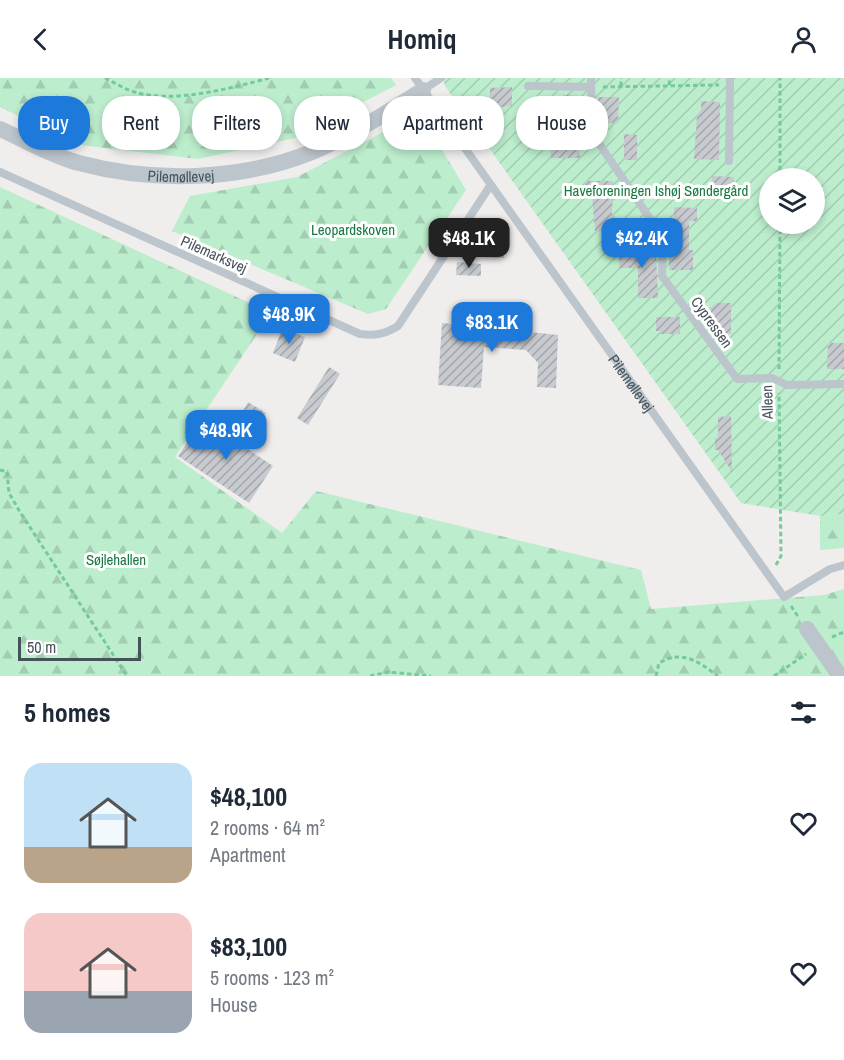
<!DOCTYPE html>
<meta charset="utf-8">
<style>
:root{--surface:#fff;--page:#f2f2f3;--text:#1f2937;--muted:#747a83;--accent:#1d79da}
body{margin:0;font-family:"Archivo Narrow",sans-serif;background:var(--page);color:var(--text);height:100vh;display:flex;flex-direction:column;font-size:22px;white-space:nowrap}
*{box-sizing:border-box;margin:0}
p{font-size:20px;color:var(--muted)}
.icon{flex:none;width:33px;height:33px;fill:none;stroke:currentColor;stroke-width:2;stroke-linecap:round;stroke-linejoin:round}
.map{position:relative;height:598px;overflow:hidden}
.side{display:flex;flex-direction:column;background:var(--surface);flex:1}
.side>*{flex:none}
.guide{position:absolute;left:18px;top:18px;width:808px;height:54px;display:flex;gap:12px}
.buttons{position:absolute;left:759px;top:90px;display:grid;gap:12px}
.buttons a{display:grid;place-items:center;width:66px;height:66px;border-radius:50%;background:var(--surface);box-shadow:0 3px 9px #0003;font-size:30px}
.scale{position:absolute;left:18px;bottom:15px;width:123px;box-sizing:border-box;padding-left:6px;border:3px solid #46525a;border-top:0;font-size:16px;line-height:21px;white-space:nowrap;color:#46525a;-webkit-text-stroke:4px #fff;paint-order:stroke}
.price{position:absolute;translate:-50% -51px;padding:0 14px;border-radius:12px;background:var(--accent);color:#fff;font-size:20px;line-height:39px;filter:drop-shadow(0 2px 3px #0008)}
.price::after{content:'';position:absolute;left:50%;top:36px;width:18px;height:14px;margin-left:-9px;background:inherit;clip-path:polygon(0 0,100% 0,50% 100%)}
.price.selected{background:#222;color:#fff}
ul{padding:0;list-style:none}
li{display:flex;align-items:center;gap:18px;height:150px;padding:0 24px}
li span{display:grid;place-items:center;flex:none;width:168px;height:120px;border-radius:18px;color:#555}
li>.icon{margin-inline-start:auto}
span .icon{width:72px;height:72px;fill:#fffc;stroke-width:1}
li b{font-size:26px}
h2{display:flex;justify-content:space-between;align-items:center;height:72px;padding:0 24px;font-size:26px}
.pill{padding:0 21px;border-radius:24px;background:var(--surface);box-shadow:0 3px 9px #0003;font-size:21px;line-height:54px}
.pill.selected{background:var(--accent);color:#fff}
header{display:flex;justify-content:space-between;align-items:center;height:78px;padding:0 24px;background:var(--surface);font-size:27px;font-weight:800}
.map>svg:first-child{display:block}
.forest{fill:url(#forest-firs)}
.garden{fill:url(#garden-furrows);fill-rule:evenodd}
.building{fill:url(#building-hatch)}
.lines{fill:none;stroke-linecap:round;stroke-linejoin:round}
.path{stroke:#75ca9c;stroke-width:3;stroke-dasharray:4.5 3;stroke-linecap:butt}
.service{stroke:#bcc5cc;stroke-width:8}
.minor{stroke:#bcc5cc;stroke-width:16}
.labels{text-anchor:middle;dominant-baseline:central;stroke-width:6;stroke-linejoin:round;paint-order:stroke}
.street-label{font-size:15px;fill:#46525a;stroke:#fff}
.park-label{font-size:15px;fill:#197944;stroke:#fff}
</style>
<header><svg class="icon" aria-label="back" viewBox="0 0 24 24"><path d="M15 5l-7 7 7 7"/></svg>Homiq<svg class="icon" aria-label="person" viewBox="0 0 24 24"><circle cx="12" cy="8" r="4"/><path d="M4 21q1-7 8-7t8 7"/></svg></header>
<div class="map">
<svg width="844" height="598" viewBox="0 0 844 598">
<defs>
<pattern id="forest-firs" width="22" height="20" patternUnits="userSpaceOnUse" patternTransform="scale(1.5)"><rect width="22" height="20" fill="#bcedcd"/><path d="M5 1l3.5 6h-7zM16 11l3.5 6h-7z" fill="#a3cdb2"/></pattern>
<pattern id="garden-furrows" width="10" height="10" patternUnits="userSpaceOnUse" patternTransform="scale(1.5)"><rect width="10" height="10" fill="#bcedcd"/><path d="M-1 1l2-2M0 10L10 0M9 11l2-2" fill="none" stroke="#a3cdb2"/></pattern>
<pattern id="building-hatch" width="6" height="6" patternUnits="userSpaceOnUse" patternTransform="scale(1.5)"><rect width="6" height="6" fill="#c7cbd0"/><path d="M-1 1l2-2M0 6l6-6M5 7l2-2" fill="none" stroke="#a3a7ac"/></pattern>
</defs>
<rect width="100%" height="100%" fill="#f0eded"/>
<path class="forest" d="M 0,0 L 391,0 L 396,7 L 295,60 L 198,81 L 80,67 L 0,29 Z
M 420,35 L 466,112 L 386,231 L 368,236 L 172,153 L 190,118 L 297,99 Z
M 0,109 L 271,235 L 175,379 L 282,455 L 316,413 L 641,492 L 651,531 L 824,517 L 844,511 L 844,598 L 0,598 Z
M 844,436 L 844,470 L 820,472 L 820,438 Z"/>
<path class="garden" d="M 443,0 L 844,0 L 844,436 L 820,438 L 741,425 L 445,8 ZM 770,100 L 814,100 L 814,146 L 770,146 Z"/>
<path class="building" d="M 512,9 L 512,28 L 490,30 L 490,10 Z
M 563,16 L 585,19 L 585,45 L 569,44 L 569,31 L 562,30 Z
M 598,19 L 619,19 L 618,45 L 598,45 Z
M 701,23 L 720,24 L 719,82 L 694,81 L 697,37 L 701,32 Z
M 624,56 L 637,57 L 637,82 L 624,82 Z
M 579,66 L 580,80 L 551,80 L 550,67 Z
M 712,98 L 734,99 L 733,118 L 711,117 Z
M 585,103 L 613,103 L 612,138 L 615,138 L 616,152 L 595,154 L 592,118 L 585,118 Z
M 674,129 L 697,130 L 697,143 L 689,143 L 689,172 L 693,172 L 693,192 L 669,192 L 669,176 L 673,176 L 674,171 Z
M 483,145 L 506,146 L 504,180 L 482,179 Z
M 619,169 L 648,170 L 648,174 L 656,175 L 658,220 L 638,220 L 638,190 L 619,190 Z
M 457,184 L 481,186 L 481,198 L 456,197 Z
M 717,225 L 731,225 L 731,256 L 718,255 L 703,235 Z
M 656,239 L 680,239 L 680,256 L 660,256 L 660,253 L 656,253 Z
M 442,245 L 558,257 L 556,310 L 537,309 L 538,285 L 526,272 L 484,269 L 481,310 L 438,307 Z
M 282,251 L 305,259 L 295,284 L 273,275 Z
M 828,265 L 844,265 L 844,291 L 827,291 Z
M 329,289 L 340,296 L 308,347 L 297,340 Z
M 248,324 L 266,335 L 258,347 L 241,337 Z
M 731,338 L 732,394 L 718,372 L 715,372 L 715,360 L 718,360 L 718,339 Z
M 203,341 L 273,388 L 249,425 L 178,378 Z"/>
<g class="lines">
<path class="path" d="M 105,0 C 115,5 124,11 135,14 C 172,26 232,10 269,0
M 669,7 L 670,0
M 621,8 L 621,0
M 603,9 L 719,7
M 780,100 L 780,0
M 779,291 L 780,146
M 0,392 L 7,394 L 9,415 L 20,434 L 127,598
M 776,487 L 781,478 L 779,315
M 791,528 L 799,540
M 832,559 L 844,554
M 370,598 L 388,594 L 431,598
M 656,598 L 659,585 C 682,571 699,584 718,598
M 774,598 L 806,576"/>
<g class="service">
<path id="s1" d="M 415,0 L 784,519 L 830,491 L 844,487"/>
<path d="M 591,0 L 592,55 L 663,160 L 662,198 L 737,301 L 772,300 L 787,307 L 844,306"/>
<path d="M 528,8 L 591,9"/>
<path d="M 423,12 L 441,0"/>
<path d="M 729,83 L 730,0"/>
<path d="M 0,94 L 360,256 C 375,258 385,256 398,248 L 490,108"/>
</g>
<g class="minor">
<path id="s2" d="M 0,51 C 25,62 52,78 79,85 C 154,105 240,103 312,74 C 352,58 387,34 423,12"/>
<path d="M 807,551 L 840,598"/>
</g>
</g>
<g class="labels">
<g class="street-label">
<text stroke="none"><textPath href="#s2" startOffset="189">Pilemøllevej</textPath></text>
<text transform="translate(214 176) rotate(24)">Pilemarksvej</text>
<text transform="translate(712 244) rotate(54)">Cypressen</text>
<text stroke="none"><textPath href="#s1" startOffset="374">Pilemøllevej</textPath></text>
<text transform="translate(767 324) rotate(-91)">Alleen</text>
</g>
<g class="park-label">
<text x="656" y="112">Haveforeningen Ishøj Søndergård</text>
<text x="353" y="151">Leopardskoven</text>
<text x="116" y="481">Søjlehallen</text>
</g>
</g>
</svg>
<div class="buttons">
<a><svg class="icon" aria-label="layers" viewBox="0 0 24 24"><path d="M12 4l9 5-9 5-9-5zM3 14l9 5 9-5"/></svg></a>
</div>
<div class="scale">50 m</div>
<b class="price selected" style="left:469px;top:191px">$48.1K</b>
<b class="price" style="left:642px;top:191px">$42.4K</b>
<b class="price" style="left:289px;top:267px">$48.9K</b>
<b class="price" style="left:492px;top:275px">$83.1K</b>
<b class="price" style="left:226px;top:383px">$48.9K</b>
<div class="guide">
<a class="pill selected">Buy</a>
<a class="pill">Rent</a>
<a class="pill">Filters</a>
<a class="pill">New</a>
<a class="pill">Apartment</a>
<a class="pill">House</a>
</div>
</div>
<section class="side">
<h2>5 homes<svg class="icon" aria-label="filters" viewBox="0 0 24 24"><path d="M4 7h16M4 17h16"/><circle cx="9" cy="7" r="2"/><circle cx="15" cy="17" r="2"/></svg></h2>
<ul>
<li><span style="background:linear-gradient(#bfe0f5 70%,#b9a48a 0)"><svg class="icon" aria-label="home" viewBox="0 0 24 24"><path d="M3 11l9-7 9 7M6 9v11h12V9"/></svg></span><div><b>$48,100</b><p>2 rooms · 64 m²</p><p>Apartment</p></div><svg class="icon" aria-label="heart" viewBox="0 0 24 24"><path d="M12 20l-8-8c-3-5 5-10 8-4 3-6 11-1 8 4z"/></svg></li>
<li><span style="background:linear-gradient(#f6c9c9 65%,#9aa5b1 0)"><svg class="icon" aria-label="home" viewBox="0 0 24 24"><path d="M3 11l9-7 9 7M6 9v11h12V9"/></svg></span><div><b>$83,100</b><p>5 rooms · 123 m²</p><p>House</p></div><svg class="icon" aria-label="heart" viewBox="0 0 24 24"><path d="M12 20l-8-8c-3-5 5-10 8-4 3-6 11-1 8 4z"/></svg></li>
</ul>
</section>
